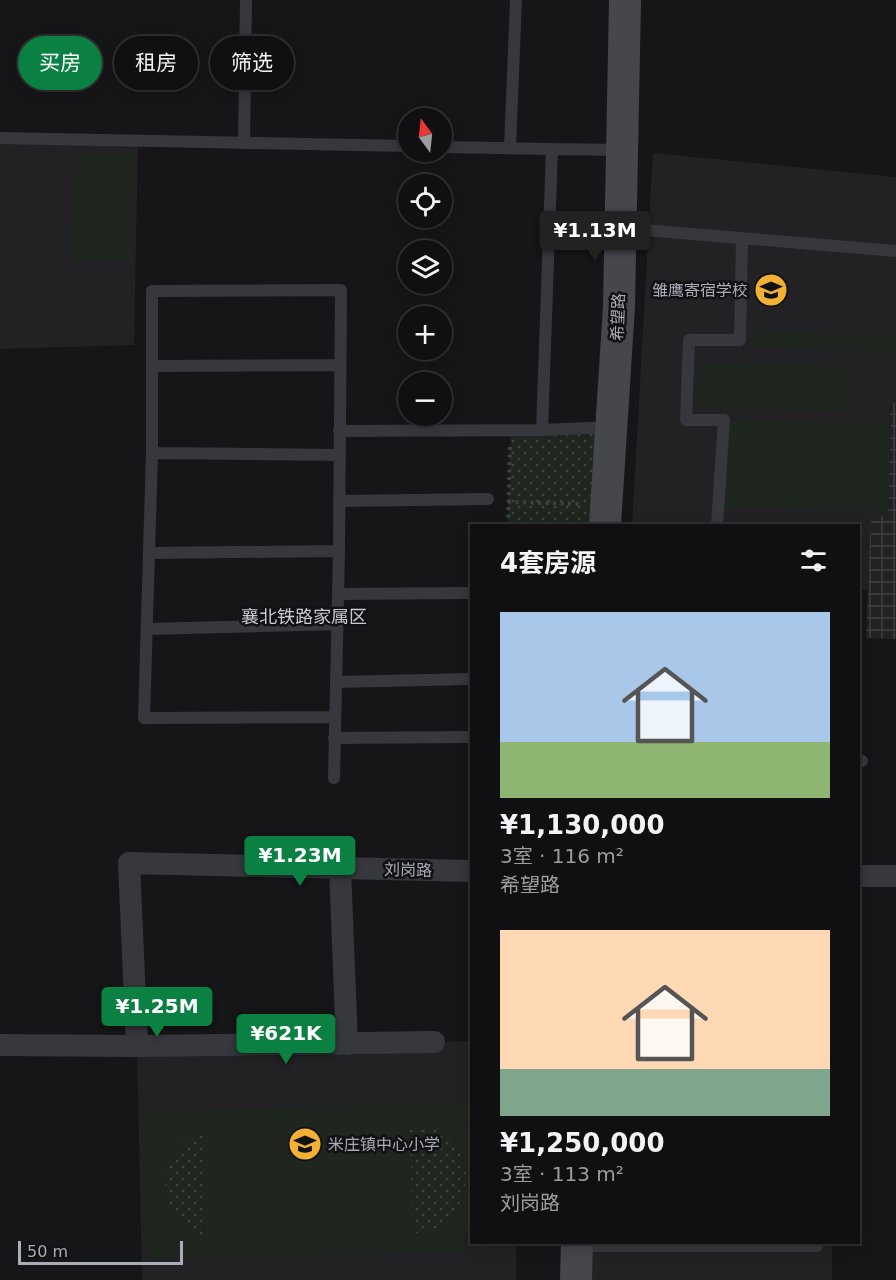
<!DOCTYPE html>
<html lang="zh">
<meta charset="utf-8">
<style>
:root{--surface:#101012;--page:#1e1e20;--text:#f1f3f6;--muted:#9c9d9f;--line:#303032;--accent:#0b8043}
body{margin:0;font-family:"DejaVu Sans","Noto Sans SC",sans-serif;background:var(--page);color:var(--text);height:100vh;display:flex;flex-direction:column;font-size:22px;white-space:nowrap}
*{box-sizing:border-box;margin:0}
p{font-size:20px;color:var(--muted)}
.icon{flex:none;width:33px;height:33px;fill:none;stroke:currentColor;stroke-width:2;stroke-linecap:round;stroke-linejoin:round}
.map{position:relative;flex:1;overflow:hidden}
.side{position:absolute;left:470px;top:524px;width:390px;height:720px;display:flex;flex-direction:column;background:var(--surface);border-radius:0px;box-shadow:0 3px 15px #0003,0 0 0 2px var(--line)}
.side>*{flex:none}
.hud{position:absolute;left:18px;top:36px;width:362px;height:54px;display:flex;gap:12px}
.needle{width:39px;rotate:345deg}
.controls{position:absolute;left:398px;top:108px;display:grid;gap:12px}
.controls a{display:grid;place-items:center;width:54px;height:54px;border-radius:50%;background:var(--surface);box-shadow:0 3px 15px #0003,0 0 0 2px var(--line);font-size:30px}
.scale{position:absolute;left:18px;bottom:15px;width:165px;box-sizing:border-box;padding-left:6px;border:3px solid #a8adb8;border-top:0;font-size:16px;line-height:21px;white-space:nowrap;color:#a8adb8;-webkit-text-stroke:4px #111113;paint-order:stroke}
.price{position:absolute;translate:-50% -51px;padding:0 14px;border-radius:6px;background:var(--accent);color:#fff;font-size:20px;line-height:39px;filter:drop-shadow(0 2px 3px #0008)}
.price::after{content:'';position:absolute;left:50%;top:36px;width:18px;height:14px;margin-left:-9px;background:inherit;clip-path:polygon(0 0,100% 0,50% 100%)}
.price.active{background:#222;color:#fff}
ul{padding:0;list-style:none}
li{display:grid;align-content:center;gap:12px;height:318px;padding:0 30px}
li span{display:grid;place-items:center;height:186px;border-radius:0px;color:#555}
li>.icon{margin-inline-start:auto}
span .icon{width:108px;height:108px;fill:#fffc;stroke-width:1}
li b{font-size:26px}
h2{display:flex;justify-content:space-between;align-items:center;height:72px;padding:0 30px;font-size:26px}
.tag{padding:0 21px;border-radius:27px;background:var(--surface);box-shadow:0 3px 15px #0003,0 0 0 2px var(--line);font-size:21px;line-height:54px}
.tag.active{background:var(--accent);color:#fff}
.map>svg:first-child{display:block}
.built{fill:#222225}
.industrial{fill:url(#industrial-grid)}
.grass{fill:url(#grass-dots)}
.pitch{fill:#1e261f;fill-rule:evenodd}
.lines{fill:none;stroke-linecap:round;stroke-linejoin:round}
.path{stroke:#3d3f44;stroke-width:4;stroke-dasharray:3 4.5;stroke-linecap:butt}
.lane{stroke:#37383d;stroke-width:12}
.street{stroke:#37383d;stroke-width:22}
.secondary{stroke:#45474d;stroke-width:32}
.labels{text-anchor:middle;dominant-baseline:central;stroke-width:5;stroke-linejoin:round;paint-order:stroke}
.poi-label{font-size:16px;fill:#a8adb8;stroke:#111113;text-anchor:end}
.street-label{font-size:16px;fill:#a8adb8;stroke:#111113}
.neighbourhood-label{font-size:18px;fill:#c9ccd4;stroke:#111113}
</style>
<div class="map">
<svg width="896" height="1280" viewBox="0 0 896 1280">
<defs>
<pattern id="industrial-grid" width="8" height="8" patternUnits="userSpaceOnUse" patternTransform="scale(1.5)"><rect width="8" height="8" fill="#222225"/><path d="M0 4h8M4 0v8" fill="none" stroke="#3f3f43"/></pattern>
<pattern id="grass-dots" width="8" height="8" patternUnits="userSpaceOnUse" patternTransform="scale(1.5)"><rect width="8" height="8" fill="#1e261f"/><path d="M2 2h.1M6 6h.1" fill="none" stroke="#3c433d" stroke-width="1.8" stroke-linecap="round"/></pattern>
</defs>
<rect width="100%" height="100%" fill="#161618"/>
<path class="built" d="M 0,139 L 138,143 L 134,345 L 0,349 Z
M 653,153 L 896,177 L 896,403 L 890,403 L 888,517 L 871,516 L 868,590 L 858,590 L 858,525 L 632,525 Z
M 471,1041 L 471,1242 L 516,1242 L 516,1280 L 142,1280 L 137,1046 L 434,1042 Z
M 672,1242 L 832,1242 L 832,1280 L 576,1280 L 577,1246 Z"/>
<path class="industrial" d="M 890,403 L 896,403 L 896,639 L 866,638 L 871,515 L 888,517 Z"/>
<path class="grass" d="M 612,427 L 605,525 L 508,525 L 511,430 Z
M 410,1125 C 416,1126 423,1125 429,1127 C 475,1143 479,1202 439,1227 C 431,1232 421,1233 412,1234 Z
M 203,1130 L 205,1238 L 183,1224 L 168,1202 L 164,1178 L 170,1159 L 187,1139 Z"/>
<path class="pitch" d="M 77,153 L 133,155 L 130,262 L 74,260 Z
M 752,332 L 896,337 L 896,351 L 751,346 Z
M 701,363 L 848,367 L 847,411 L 699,408 Z
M 724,420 L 891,424 L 888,510 L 718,506 Z
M 471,1103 L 471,1122 L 465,1123 L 471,1132 L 471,1224 L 465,1234 L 464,1253 L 148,1258 L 144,1112 ZM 410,1126 L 427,1126 L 447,1136 L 460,1152 L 466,1170 L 465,1192 L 453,1216 L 438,1228 L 427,1232 L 412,1234 ZM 203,1130 L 205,1237 L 205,1238 L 183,1224 L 168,1202 L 164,1178 L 170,1159 L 187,1139 Z"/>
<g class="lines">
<path class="path" d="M 508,502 L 580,504
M 508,525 L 510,445"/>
<path class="lane" d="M 0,138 L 408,146
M 244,143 L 246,0
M 441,147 L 552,149 L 542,430
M 510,148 L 516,0
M 552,149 L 622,150
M 621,228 L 896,251
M 153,366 L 340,365
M 339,431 L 542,430 L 611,427
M 152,453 L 144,718 L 335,717
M 339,501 L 488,499
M 717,525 L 724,420 L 686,420 L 689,340 L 740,340 L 742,238
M 149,553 L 339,551
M 338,594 L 471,593
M 147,629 L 337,624
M 336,682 L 471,679
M 334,738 L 471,737
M 858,761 L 862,761
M 334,778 L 339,551 L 341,290 L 152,291 L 152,453 L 339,455
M 578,1246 L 817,1246"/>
<path class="street" d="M 340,868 L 347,1044
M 858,876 L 896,876
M 0,1045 L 137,1046 L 129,863 L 471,871
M 137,1046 L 434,1042"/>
<path class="secondary" d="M 605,525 L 619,306 L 625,0
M 576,1280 L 577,1242"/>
</g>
<defs>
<g id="school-disc" transform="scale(1.725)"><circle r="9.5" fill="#f2b134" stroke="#111113"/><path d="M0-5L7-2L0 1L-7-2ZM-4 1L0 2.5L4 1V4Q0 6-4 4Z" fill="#111"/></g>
</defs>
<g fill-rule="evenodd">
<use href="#school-disc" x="771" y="290"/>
<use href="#school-disc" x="305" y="1144"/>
</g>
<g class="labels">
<g class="poi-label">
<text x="748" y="290">雏鹰寄宿学校</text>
<text x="328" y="1144" text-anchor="start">米庄镇中心小学</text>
</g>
<g class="street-label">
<text transform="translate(618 317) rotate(-88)">希望路</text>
<text transform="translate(408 870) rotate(1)">刘岗路</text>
</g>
<g class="neighbourhood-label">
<text x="304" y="616">襄北铁路家属区</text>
</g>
</g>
</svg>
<div class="controls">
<a><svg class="needle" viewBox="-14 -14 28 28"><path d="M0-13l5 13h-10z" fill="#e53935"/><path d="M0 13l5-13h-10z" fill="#9c9d9f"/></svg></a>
<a><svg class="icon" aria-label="locate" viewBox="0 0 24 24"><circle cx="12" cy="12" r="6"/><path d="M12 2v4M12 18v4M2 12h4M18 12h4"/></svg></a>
<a><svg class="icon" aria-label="layers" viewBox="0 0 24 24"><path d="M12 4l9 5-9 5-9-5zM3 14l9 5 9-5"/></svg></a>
<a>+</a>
<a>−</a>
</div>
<div class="scale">50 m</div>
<b class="price active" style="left:595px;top:262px">¥1.13M</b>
<b class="price" style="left:300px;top:887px">¥1.23M</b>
<b class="price" style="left:157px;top:1038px">¥1.25M</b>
<b class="price" style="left:286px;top:1065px">¥621K</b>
<div class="hud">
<a class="tag active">买房</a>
<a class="tag">租房</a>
<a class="tag">筛选</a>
</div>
<section class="side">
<h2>4套房源<svg class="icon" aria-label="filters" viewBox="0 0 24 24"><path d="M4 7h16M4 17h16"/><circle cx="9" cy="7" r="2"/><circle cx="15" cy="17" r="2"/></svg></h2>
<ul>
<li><span style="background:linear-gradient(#a9c7e8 70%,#8fb573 0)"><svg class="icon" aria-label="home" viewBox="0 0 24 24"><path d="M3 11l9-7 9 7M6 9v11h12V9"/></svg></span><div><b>¥1,130,000</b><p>3室 · 116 m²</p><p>希望路</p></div></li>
<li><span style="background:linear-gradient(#ffd9b3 75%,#7fa58c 0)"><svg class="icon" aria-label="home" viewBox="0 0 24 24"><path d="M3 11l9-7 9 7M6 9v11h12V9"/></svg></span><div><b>¥1,250,000</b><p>3室 · 113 m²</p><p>刘岗路</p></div></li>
</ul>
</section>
</div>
